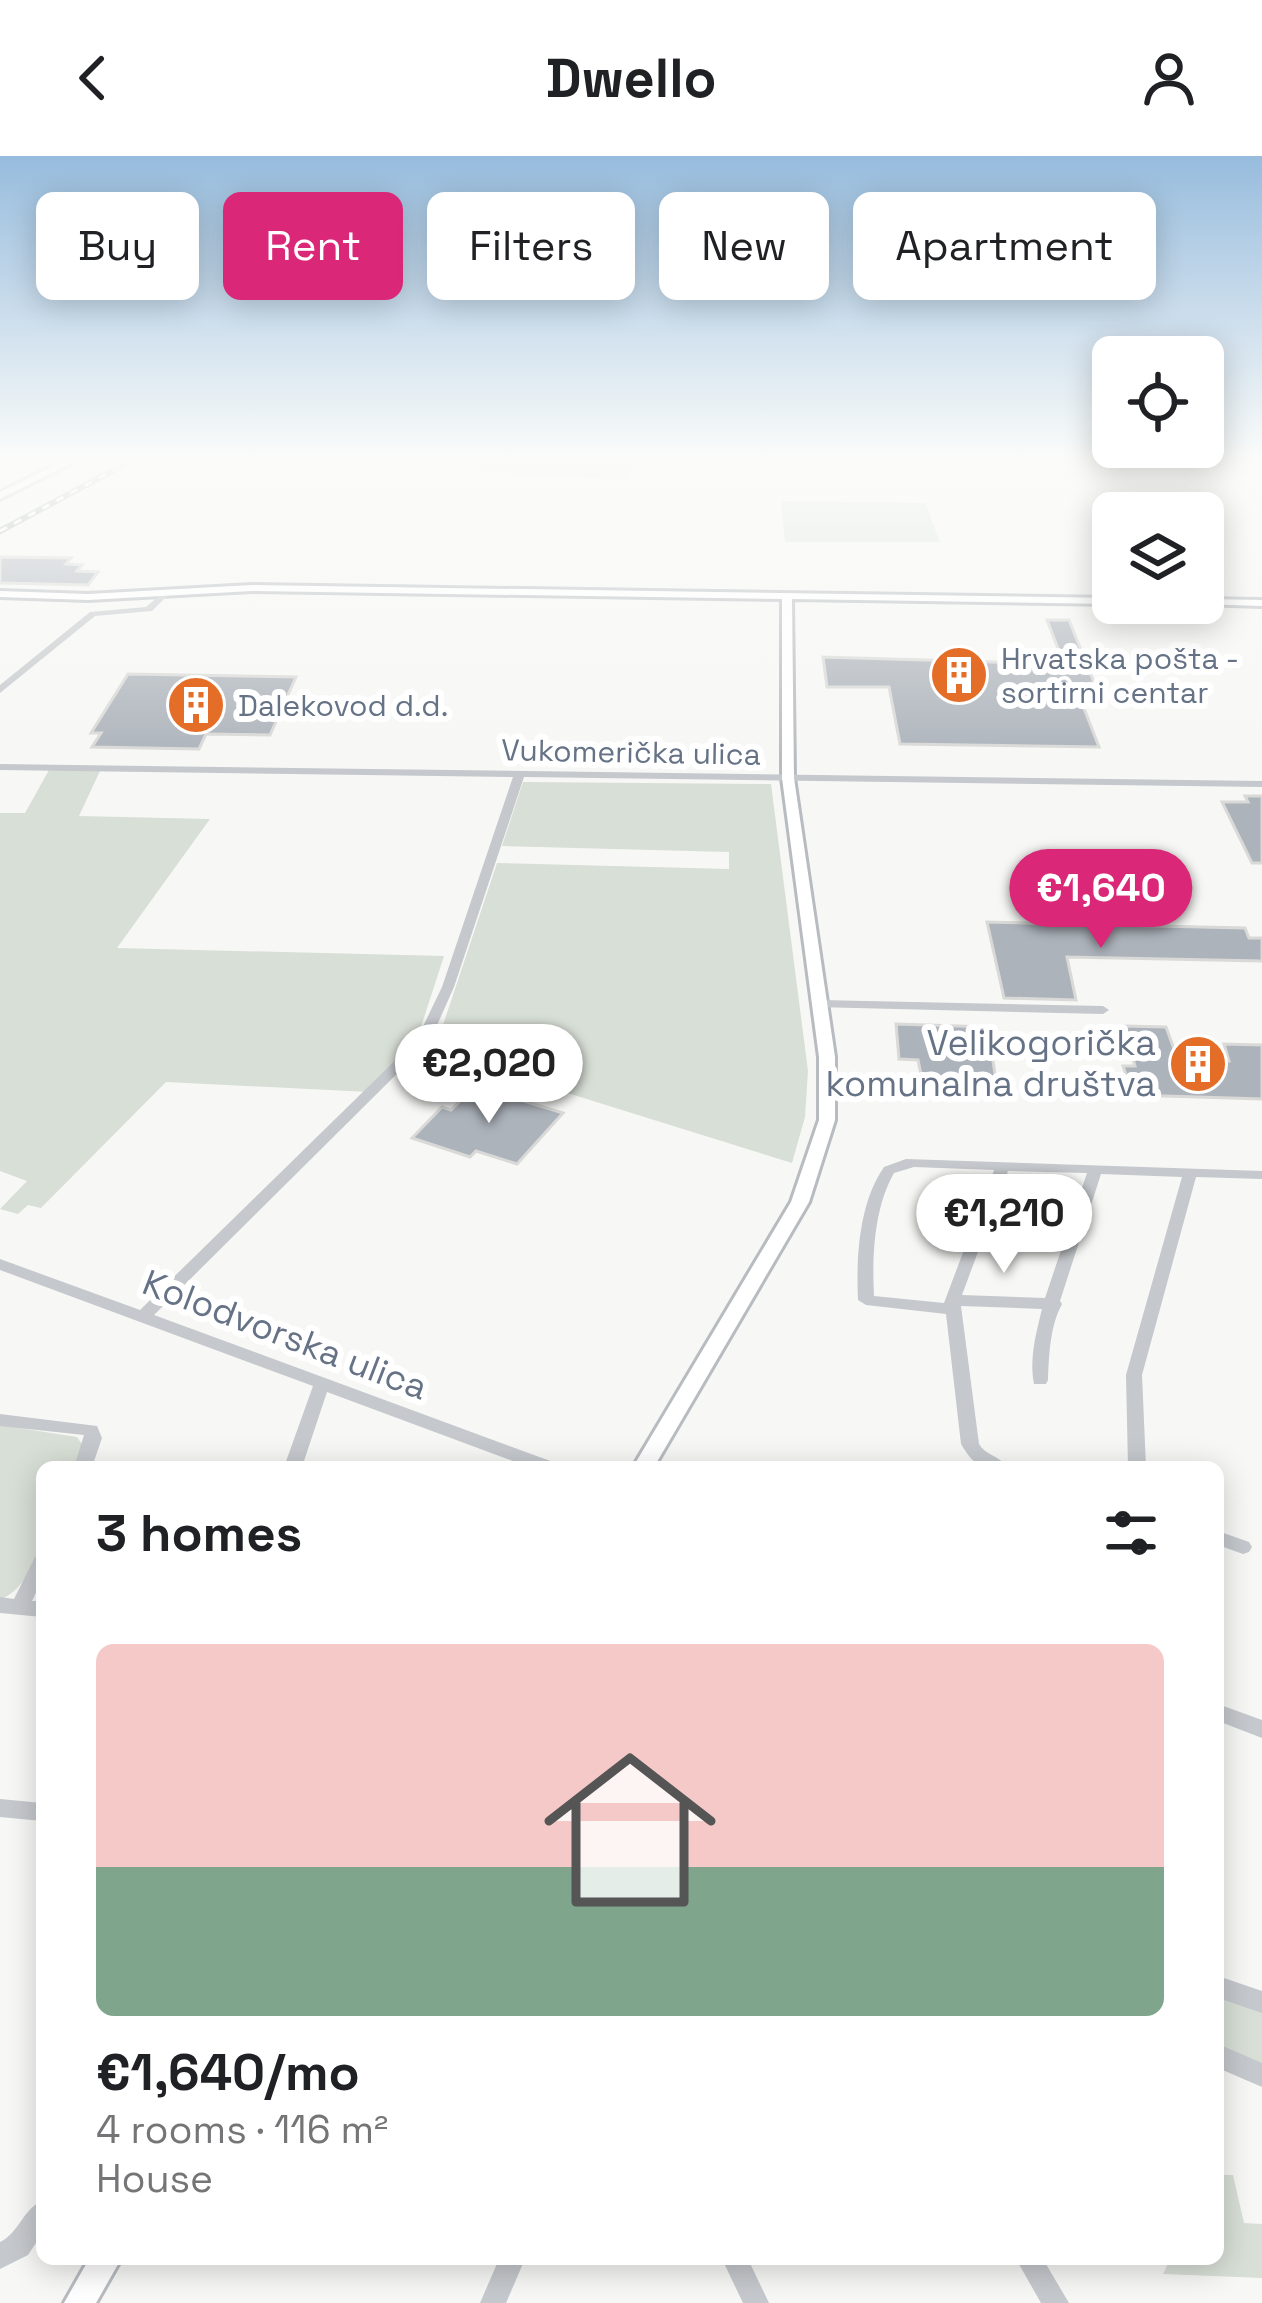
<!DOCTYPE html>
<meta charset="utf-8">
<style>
:root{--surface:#fff;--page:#f6f6f6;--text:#202124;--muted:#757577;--line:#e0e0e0;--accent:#db2777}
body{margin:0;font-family:"Space Grotesk",sans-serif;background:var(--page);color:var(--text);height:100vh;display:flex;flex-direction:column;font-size:45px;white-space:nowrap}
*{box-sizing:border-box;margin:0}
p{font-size:39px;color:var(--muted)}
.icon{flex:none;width:66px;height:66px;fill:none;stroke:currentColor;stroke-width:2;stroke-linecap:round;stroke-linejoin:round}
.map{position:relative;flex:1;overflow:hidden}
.details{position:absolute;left:36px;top:1305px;width:1188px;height:804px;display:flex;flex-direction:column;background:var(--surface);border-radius:18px;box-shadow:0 6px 30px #0003}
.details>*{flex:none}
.hud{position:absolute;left:36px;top:36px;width:1191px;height:108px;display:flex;gap:24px}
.controls{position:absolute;left:1092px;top:180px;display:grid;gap:24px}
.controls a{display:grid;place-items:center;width:132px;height:132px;border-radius:18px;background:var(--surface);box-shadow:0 6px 30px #0003;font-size:60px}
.price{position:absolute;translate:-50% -102px;padding:0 27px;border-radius:42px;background:#fff;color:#222;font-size:39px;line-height:78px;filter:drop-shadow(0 3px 6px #0008)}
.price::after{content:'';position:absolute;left:50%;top:72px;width:36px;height:27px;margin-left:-18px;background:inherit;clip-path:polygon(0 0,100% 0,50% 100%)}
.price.active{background:var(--accent);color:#fff}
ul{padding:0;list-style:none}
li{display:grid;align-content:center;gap:24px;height:636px;padding:0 60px}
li+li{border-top:3px solid var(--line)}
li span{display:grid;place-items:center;height:372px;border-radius:18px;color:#555}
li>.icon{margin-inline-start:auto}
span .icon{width:216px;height:216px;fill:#fffc;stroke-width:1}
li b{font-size:51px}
h2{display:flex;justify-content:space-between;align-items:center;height:144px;padding:0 60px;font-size:51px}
.chip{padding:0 42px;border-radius:18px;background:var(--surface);box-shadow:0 6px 30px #0003;font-size:42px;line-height:108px}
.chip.active{background:var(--accent);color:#fff}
header{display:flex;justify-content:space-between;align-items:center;height:156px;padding:0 60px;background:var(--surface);font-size:54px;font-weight:800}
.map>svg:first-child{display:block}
.green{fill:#d8dfd6}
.building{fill:#adb3bb;stroke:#d9d9d7;stroke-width:3}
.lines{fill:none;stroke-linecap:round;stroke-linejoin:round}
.major-casing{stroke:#b8bbc0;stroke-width:6}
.highway-casing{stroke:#b8babe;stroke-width:6}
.minor{fill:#c5c8cc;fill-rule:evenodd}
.major{fill:#fff;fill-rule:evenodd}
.highway{fill:#fff;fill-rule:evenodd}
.rail-casing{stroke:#a5aab1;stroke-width:6}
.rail{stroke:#fff;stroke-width:3;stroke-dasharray:8;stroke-linecap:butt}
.labels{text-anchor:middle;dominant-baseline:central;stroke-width:12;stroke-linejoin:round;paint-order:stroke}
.far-poi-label{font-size:30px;fill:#667386;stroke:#fff;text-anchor:start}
.far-street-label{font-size:30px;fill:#667386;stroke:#fff}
.poi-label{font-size:36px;fill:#667386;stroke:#fff;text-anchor:end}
.street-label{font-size:36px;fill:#667386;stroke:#fff}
</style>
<header><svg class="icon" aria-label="back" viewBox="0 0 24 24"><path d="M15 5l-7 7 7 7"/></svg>Dwello<svg class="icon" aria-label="person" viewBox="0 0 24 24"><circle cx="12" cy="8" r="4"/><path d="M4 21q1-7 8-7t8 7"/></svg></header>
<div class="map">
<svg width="1262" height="2147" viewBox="0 0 1262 2147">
<rect width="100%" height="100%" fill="#f7f8f5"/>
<path class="green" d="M 484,305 L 635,305 L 623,324 L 476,315 Z
M 781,345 L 925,347 L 940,386 L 785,386 Z
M 49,614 L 100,615 L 79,660 L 210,663 L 117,792 L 444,800 L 418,880 L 369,936 L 166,926 L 41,1052 L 28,1049 L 18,1058 L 0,1053 L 27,1025 L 0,1015 L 0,657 L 25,657 Z
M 523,626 L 771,628 L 808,915 L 805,961 L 792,1007 L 426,893 L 443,869 L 497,707 L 729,713 L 729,696 L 502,690 Z
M 0,1269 L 77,1281 L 84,1291 L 75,1311 L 42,1311 C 42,1354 48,1417 4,1442 L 0,1442 Z
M 1218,1838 L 1262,1853 L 1262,1908 L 1218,1890 Z
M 1218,2013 L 1220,2019 L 1233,2019 L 1244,2067 L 1262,2068 L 1262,2122 L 1163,2118 L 1170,2103 L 1218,2103 Z"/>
<path class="building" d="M 0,401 L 71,402 L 66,408 L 82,409 L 77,415 L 98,416 L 88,429 L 0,427 Z
M 1047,464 L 1069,464 L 1097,534 L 1077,534 L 1099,591 L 900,588 L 889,531 L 827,531 L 823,501 L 1064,508 Z
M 128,518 L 296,521 L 270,579 L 206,578 L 199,593 L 92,591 L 101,577 L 91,577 Z
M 1245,640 L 1262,640 L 1262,707 L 1252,707 L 1222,646 L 1248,646 Z
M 987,766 L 1245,772 L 1249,782 L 1262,782 L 1262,805 L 1067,801 L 1076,844 L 1004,842 Z
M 896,868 L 988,871 L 997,932 L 923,928 L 918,904 L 899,903 Z
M 1123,870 L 1166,871 L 1178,904 L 1229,905 L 1224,888 L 1262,889 L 1262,943 L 1133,939 L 1123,910 L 1135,910 Z
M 475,930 L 563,957 L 517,1008 L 476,995 L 470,1001 L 412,982 L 442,951 L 451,954 Z"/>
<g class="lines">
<g class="major-casing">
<path id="major" d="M 252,429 L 1113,442 L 1113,447 L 1117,447 L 1113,448 L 792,443 L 794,622 L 835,901 L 835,964 L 809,1046 L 654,1311 L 633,1311 L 791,1046 L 819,964 L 819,901 L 782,622 L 782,443 L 252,435 L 88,444 L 0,441 L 0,435 L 88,438 Z
M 1203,443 L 1262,444 L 1262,450 L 1199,448 L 1203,447 Z
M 89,2103 L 121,2103 L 96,2147 L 64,2147 Z"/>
</g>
<g class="highway-casing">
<path id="highway" d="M 63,305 L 76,305 L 0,343 L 0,336 Z"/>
</g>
<path class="minor" d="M 167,433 L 171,436 L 152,455 L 95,460 L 0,537 L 0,529 L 90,456 L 146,451 Z
M 0,608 L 1262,625 L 1262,631 L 524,621 L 454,831 L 430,885 L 154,1159 L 553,1306 L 556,1311 L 529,1311 L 327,1236 L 302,1311 L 284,1311 L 313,1230 L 0,1114 L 0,1103 L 140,1154 L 417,883 L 442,831 L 513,621 L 0,614 Z
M 820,844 L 1103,850 L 1109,854 L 1103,858 L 815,851 L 814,848 Z
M 906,1003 L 1262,1015 L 1262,1023 L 1196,1021 L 1142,1219 L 1146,1311 L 1128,1311 L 1126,1219 L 1182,1021 L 1101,1018 L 1060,1145 L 1062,1148 C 1050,1170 1049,1199 1048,1224 L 1046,1228 L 1034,1228 C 1029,1204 1036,1177 1042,1153 L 961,1150 L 979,1288 C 985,1299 1000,1300 1007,1311 C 981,1311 975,1312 961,1288 L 946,1158 L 866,1149 L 858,1144 C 856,1101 859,1047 884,1011 ZM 914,1011 L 994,1014 L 944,1147 L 874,1140 C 872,1100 874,1052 894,1017 ZM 1008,1015 L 1087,1017 L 1045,1142 L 962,1139 Z
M 0,1258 L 97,1270 L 102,1282 L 92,1311 L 74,1311 L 84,1279 L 0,1270 Z
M 1218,1375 L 1249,1386 L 1252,1391 L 1249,1396 L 1243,1398 L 1218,1389 Z
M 42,1397 L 42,1424 L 32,1445 L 42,1445 L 42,1461 L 0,1457 L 0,1441 L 14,1443 L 36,1399 Z
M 1218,1548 L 1262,1564 L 1262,1582 L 1218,1565 Z
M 0,1643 L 42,1647 L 42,1665 L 0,1661 Z
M 1218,1820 L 1262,1835 L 1262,1857 L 1218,1842 Z
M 1218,1888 L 1262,1907 L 1262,1931 L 1218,1912 Z
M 42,2045 L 42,2078 L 28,2099 L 0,2113 L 0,2086 C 19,2077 23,2053 42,2045 Z
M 499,2103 L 525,2103 L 506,2147 L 480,2147 Z
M 722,2103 L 748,2103 L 769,2147 L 743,2147 Z
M 1016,2103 L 1043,2103 L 1069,2147 L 1041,2147 Z"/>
<use href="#major" class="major"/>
<use href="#highway" class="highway"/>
<g class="rail-casing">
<path id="rail" d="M 0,375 L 131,305"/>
</g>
<use href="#rail" class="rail"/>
</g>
<linearGradient id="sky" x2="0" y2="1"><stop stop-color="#97bcdd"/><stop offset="0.5" stop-color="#fbfcfa"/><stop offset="1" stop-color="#fbfcfa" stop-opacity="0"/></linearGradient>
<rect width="1262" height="605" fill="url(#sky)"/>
<defs>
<g id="building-disc" transform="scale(3)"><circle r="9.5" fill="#e46e28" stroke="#fff"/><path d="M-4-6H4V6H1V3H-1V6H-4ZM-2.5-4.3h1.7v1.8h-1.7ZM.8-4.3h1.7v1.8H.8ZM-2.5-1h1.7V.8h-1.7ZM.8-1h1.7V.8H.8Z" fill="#fff"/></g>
</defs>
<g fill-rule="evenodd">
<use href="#building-disc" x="959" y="519"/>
<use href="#building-disc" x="196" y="549"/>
<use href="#building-disc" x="1198" y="908"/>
</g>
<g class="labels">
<g class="far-poi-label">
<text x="1001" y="502">Hrvatska pošta -<tspan x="1001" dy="34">sortirni centar</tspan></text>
<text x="238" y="549">Dalekovod d.d.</text>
</g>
<g class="far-street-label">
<text transform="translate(631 596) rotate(1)">Vukomerička ulica</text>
</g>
<g class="poi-label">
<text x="1156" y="887">Velikogorička<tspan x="1156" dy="41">komunalna društva</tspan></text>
</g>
<g class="street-label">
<text transform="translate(285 1179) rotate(21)">Kolodvorska ulica</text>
</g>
</g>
</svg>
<div class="controls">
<a><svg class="icon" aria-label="locate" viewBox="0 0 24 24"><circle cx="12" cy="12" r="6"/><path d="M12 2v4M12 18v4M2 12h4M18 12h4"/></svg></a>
<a><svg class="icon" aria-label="layers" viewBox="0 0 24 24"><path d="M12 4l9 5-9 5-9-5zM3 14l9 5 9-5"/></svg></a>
</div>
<b class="price active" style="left:1101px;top:795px">€1,640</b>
<b class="price" style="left:489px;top:970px">€2,020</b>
<b class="price" style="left:1004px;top:1120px">€1,210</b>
<div class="hud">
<a class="chip">Buy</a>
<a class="chip active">Rent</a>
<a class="chip">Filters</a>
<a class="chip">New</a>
<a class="chip">Apartment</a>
</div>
<section class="details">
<h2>3 homes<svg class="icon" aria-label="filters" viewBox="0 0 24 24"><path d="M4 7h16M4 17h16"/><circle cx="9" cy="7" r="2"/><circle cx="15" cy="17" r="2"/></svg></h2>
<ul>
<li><span style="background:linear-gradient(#f6c9c9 60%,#7fa58c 0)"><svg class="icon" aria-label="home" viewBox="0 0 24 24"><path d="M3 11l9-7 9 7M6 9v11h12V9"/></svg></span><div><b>€1,640/mo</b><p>4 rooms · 116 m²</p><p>House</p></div></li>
</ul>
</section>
</div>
